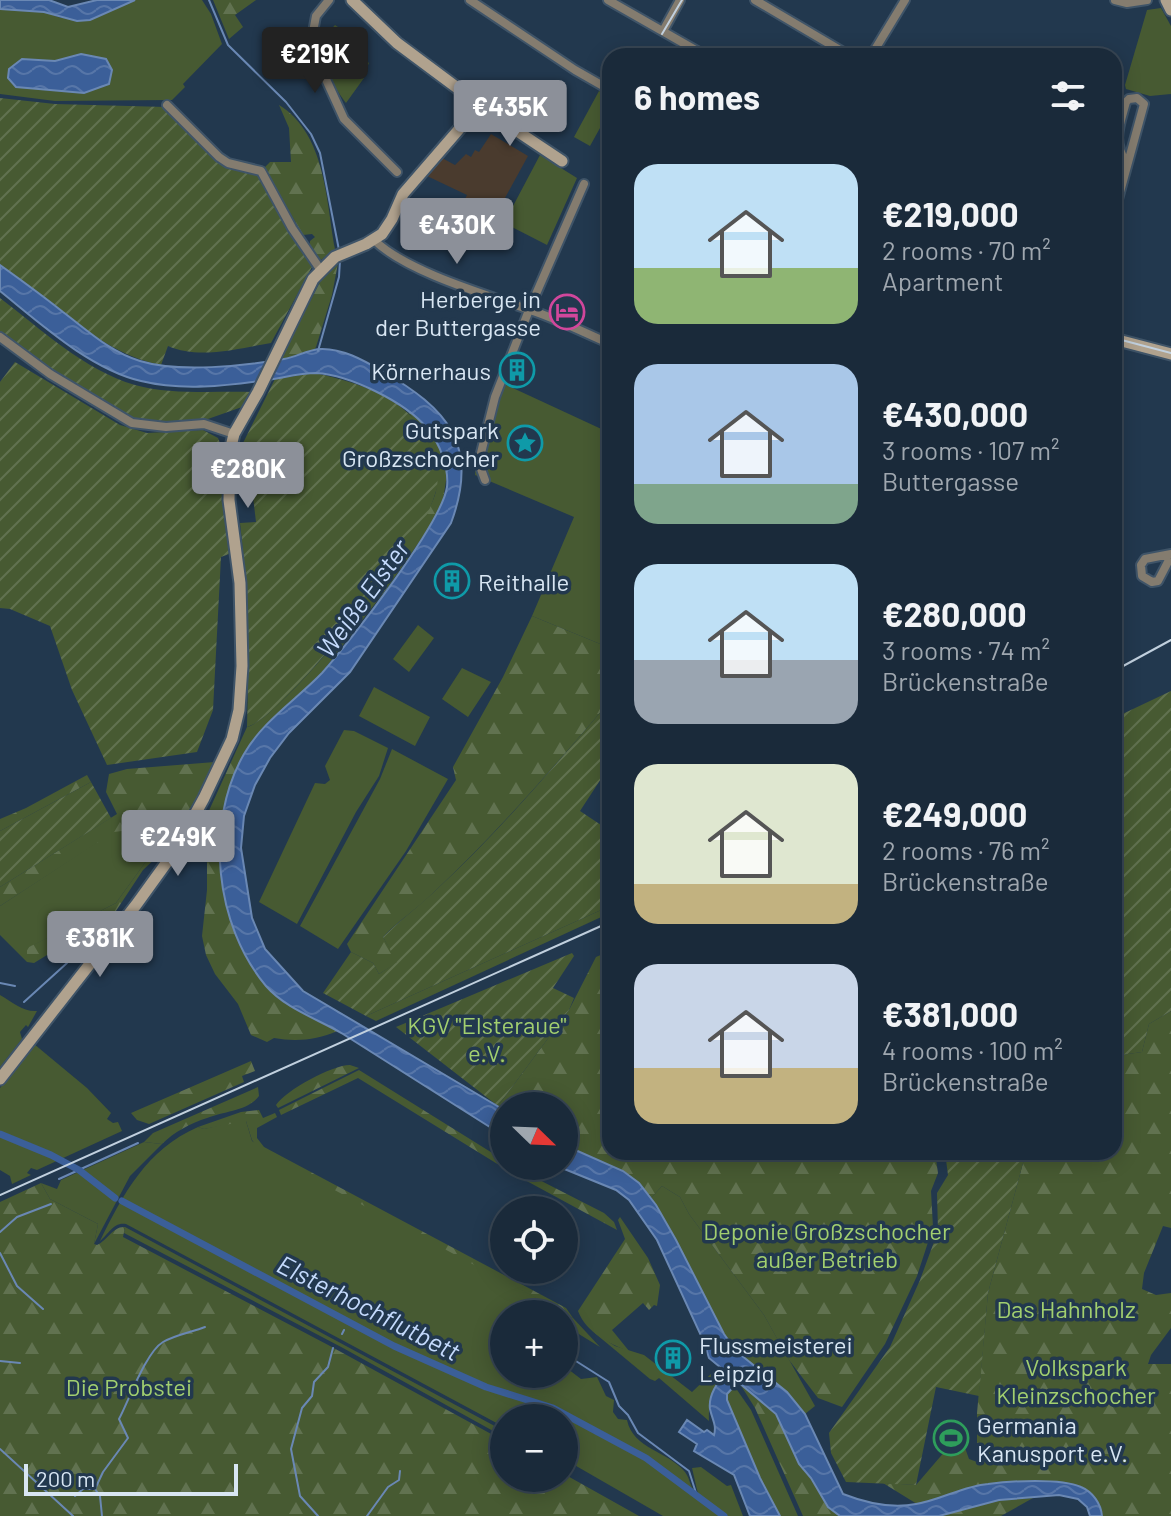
<!DOCTYPE html>
<meta charset="utf-8">
<style>
:root{--surface:#1a2a3a;--page:#273645;--text:#f1f3f6;--muted:#9fa7af;--line:#384654;--accent:#8c9099}
body{margin:0;font-family:Barlow,sans-serif;background:var(--page);color:var(--text);height:100vh;display:flex;flex-direction:column;font-size:30px;white-space:nowrap}
*{box-sizing:border-box;margin:0}
p{font-size:26px;color:var(--muted)}
.icon{flex:none;width:44px;height:44px;fill:none;stroke:currentColor;stroke-width:2;stroke-linecap:round;stroke-linejoin:round}
.map{position:relative;flex:1;overflow:hidden}
.drawer{position:absolute;left:602px;top:48px;width:520px;height:1112px;display:flex;flex-direction:column;background:var(--surface);border-radius:24px;box-shadow:0 4px 20px #0003,0 0 0 2px var(--line)}
.drawer>*{flex:none}
.needle{width:52px;rotate:113deg}
.fabs{position:absolute;left:490px;top:1092px;display:grid;gap:16px}
.fabs a{display:grid;place-items:center;width:88px;height:88px;border-radius:50%;background:var(--surface);box-shadow:0 4px 20px #0003,0 0 0 2px var(--line);font-size:40px}
.scale{position:absolute;left:24px;bottom:20px;width:214px;box-sizing:border-box;padding-left:8px;border:4px solid #d8e6f3;border-top:0;font-size:22px;line-height:28px;white-space:nowrap;color:#d8e6f3;-webkit-text-stroke:6px #22384e;paint-order:stroke}
.price{position:absolute;translate:-50% -68px;padding:0 18px;border-radius:8px;background:var(--accent);color:#fff;font-size:26px;line-height:52px;filter:drop-shadow(0 2px 4px #0008)}
.price::after{content:'';position:absolute;left:50%;top:48px;width:24px;height:18px;margin-left:-12px;background:inherit;clip-path:polygon(0 0,100% 0,50% 100%)}
.price.active{background:#222;color:#fff}
ul{padding:0;list-style:none}
li{display:flex;align-items:center;gap:24px;height:200px;padding:0 32px}
li span{display:grid;place-items:center;flex:none;width:224px;height:160px;border-radius:24px;color:#555}
li>.icon{margin-inline-start:auto}
span .icon{width:96px;height:96px;fill:#fffc;stroke-width:1}
li b{font-size:34px}
h2{display:flex;justify-content:space-between;align-items:center;height:96px;padding:0 32px;font-size:34px}
.map>svg:first-child{display:block}
.education{fill:#4a3b2e}
.green{fill:#475a32;fill-rule:evenodd}
.forest{fill:url(#forest-firs)}
.garden{fill:url(#garden-furrows)}
.water{fill:url(#water-waves);stroke:#6a88b4;stroke-width:2}
.lines{fill:none;stroke-linecap:round;stroke-linejoin:round}
.stream{stroke:#6a88b4;stroke-width:2}
.canal{stroke:#3b5f99;stroke-width:7}
.street-casing{stroke:#3f5468;stroke-width:12}
.secondary-casing{stroke:#3f5468;stroke-width:15}
.street{stroke:#847c6f;stroke-width:8}
.secondary{stroke:#b0a28e;stroke-width:11}
.tram{stroke:#c1d0de;stroke-width:2}
.rail{stroke:#c1d0de;stroke-width:2}
.labels{text-anchor:middle;dominant-baseline:central;stroke-width:7;stroke-linejoin:round;paint-order:stroke}
.poi-label{font-size:24px;fill:#d8e6f3;stroke:#22384e;text-anchor:end}
.park-label{font-size:24px;fill:#a2cf6f;stroke:#22384e}
.water-label{font-size:26px;font-style:italic;fill:#c4dafc;stroke:#22384e}
</style>
<div class="map">
<svg width="1171" height="1516" viewBox="0 0 1171 1516">
<defs>
<pattern id="forest-firs" width="22" height="20" patternUnits="userSpaceOnUse" patternTransform="scale(2)"><rect width="22" height="20" fill="#475a32"/><path d="M5 1l3.5 6h-7zM16 11l3.5 6h-7z" fill="#617250"/></pattern>
<pattern id="garden-furrows" width="10" height="10" patternUnits="userSpaceOnUse" patternTransform="scale(2)"><rect width="10" height="10" fill="#475a32"/><path d="M-1 1l2-2M0 10L10 0M9 11l2-2" fill="none" stroke="#617250"/></pattern>
<pattern id="water-waves" width="16" height="10" patternUnits="userSpaceOnUse" patternTransform="scale(2)"><rect width="16" height="10" fill="#3b5f99"/><path d="M0 5q4-4 8 0t8 0" fill="none" stroke="#5776a8"/></pattern>
</defs>
<rect width="100%" height="100%" fill="#22384e"/>
<path class="education" d="M 491,134 L 528,156 L 494,218 L 482,217 L 461,207 L 467,195 L 427,176 L 442,158 L 455,165 L 466,154 L 471,157 L 475,150 L 479,152 Z"/>
<path class="green" d="M 135,0 L 202,0 L 211,14 L 222,44 L 183,84 L 185,87 L 172,100 L 55,101 L 0,94 L 0,9 L 44,12 L 61,18 ZM 22,59 L 55,61 L 109,83 L 8,78 Z
M 1161,8 L 1171,26 L 1171,94 L 1150,96 L 1126,89 L 1125,85 L 1147,10 Z
M 335,25 L 353,37 L 356,54 L 369,63 L 363,76 L 364,78 L 346,103 C 336,89 315,59 322,40 C 324,35 332,29 335,25 Z
M 599,91 L 610,97 L 610,110 L 590,146 L 574,137 Z
M 540,155 L 577,178 L 547,245 L 504,223 Z
M 498,381 L 610,433 L 610,648 L 532,616 L 574,517 L 475,475 L 478,438 Z
M 418,625 L 434,638 L 409,672 L 393,659 Z
M 462,668 L 491,682 L 468,717 L 442,699 Z
M 374,687 L 430,717 L 415,746 L 359,716 Z
M 344,730 L 354,731 L 388,748 L 379,776 L 356,812 L 297,924 L 259,902 L 315,783 L 325,784 L 330,780 L 325,766 Z
M 392,749 L 448,779 L 406,851 L 338,949 L 300,926 L 380,779 Z
M 137,829 L 147,860 L 116,903 L 28,948 L 27,962 L 0,935 L 0,906 L 114,831 Z
M 610,906 L 610,913 L 376,1021 L 366,1016 Z
M 0,995 C 12,1002 23,1012 37,1011 L 28,1027 L 26,1025 L 20,1032 L 22,1039 L 0,1067 Z
M 34,1044 L 87,1088 L 111,1113 L 107,1119 L 113,1123 L 118,1122 L 122,1131 L 37,1170 L 31,1168 L 27,1173 L 31,1175 L 12,1184 L 10,1176 L 0,1170 L 0,1088 Z
M 238,1121 L 246,1121 L 252,1141 L 573,1318 L 600,1347 L 564,1325 L 564,1314 L 504,1314 L 504,1374 L 564,1374 L 564,1366 L 581,1379 L 597,1377 L 606,1396 L 614,1400 L 613,1412 L 618,1419 L 627,1420 C 633,1449 668,1451 685,1472 C 691,1480 689,1487 698,1494 L 692,1468 L 701,1467 L 727,1486 L 731,1485 L 743,1516 L 663,1516 L 564,1459 L 564,1418 L 504,1418 L 504,1427 L 126,1224 C 113,1222 109,1234 100,1241 C 123,1194 147,1149 198,1127 L 204,1129 Z
M 144,1142 L 162,1144 L 130,1176 L 94,1244 L 98,1224 L 50,1199 L 41,1183 L 57,1189 L 61,1180 Z
M 662,1186 L 680,1197 L 689,1214 L 764,1315 L 815,1406 L 805,1414 L 787,1392 L 736,1351 L 724,1334 L 676,1240 L 651,1198 Z
M 125,1227 L 504,1431 L 504,1437 L 343,1348 L 124,1233 Z
M 591,1330 L 615,1346 L 644,1355 L 692,1392 L 714,1371 L 722,1377 C 712,1390 708,1405 709,1421 L 659,1378 L 655,1381 L 650,1379 Z
M 735,1387 L 751,1410 L 798,1516 L 780,1516 L 760,1478 L 727,1400 L 727,1394 Z"/>
<path class="forest" d="M 213,0 L 256,0 L 235,15 L 243,27 L 229,39 Z
M 279,105 C 326,134 326,201 335,249 L 321,260 L 310,246 L 310,241 L 315,237 L 312,234 L 303,235 L 264,168 L 270,162 L 291,162 L 289,128 Z
M 338,263 L 332,295 L 316,347 L 314,350 L 280,360 L 321,280 Z
M 405,408 L 428,428 L 439,447 L 447,474 L 443,500 L 433,522 L 388,587 L 323,671 L 253,739 L 221,841 L 224,892 L 238,941 L 248,961 L 269,989 L 282,1000 L 337,1031 C 317,1040 296,1042 274,1038 L 267,1042 L 251,1035 L 238,1004 L 215,974 L 206,955 L 202,936 L 207,890 L 207,815 L 247,727 C 286,716 427,534 436,491 C 437,486 435,479 435,473 C 431,441 424,433 405,408 Z
M 532,616 L 610,648 L 610,701 C 554,767 497,833 434,892 C 418,908 399,920 383,937 L 398,962 L 379,974 L 373,963 L 351,952 L 347,944 L 456,780 L 453,767 L 503,677 Z
M 215,762 L 193,805 L 163,851 L 143,870 L 114,914 L 34,963 L 27,962 L 27,948 L 116,903 L 147,860 L 137,829 L 114,832 L 0,906 L 0,887 L 117,814 L 106,792 L 109,774 L 127,769 Z
M 87,775 L 91,782 L 0,831 L 0,819 L 26,808 Z
M 610,951 L 610,1152 L 935,1152 L 938,1173 L 931,1191 L 933,1227 L 917,1276 L 885,1344 L 842,1407 L 818,1398 L 789,1360 L 764,1315 L 689,1214 L 680,1197 L 662,1186 L 651,1198 C 629,1169 597,1160 564,1145 L 564,1106 L 504,1106 L 504,1110 L 498,1106 L 569,1010 L 596,957 Z
M 1171,1011 L 1171,1228 L 1163,1226 L 1144,1273 L 1142,1289 L 1156,1295 L 1171,1293 L 1171,1328 L 1151,1355 L 1148,1364 L 1171,1364 L 1171,1516 L 1102,1516 L 1101,1509 L 1081,1487 L 1056,1483 L 978,1486 L 917,1504 L 883,1483 L 916,1485 L 946,1450 L 965,1448 L 969,1459 L 977,1462 L 977,1413 L 988,1293 L 1026,1152 L 1114,1152 L 1114,1056 L 1142,1052 L 1149,1024 Z
M 251,1061 L 255,1071 L 242,1076 L 244,1082 L 149,1124 L 137,1120 L 131,1113 Z
M 350,1065 L 359,1068 L 278,1108 L 276,1105 C 286,1090 332,1065 350,1065 Z
M 359,1070 L 502,1159 L 504,1166 L 512,1166 L 604,1213 L 614,1222 L 617,1230 L 512,1173 L 358,1078 L 281,1115 L 279,1110 Z
M 258,1087 L 259,1096 C 248,1111 224,1111 207,1118 C 191,1123 174,1132 162,1144 L 144,1142 L 153,1133 Z
M 259,1110 L 263,1118 L 275,1113 L 277,1117 L 257,1128 L 257,1138 L 264,1147 L 566,1308 L 573,1318 L 260,1150 L 252,1140 L 246,1121 L 204,1129 L 198,1127 L 241,1112 Z
M 41,1183 L 50,1199 L 98,1224 L 94,1244 L 97,1245 C 108,1240 113,1226 125,1227 L 123,1237 L 330,1346 L 504,1441 L 504,1478 L 564,1478 L 564,1474 L 639,1516 L 0,1516 L 0,1202 Z
M 620,1217 L 648,1258 L 660,1285 L 657,1306 L 654,1305 L 649,1310 L 643,1303 L 612,1330 L 629,1351 C 609,1344 586,1332 578,1311 L 625,1239 L 618,1220 Z
M 740,1384 L 776,1414 L 799,1464 L 811,1478 L 828,1507 L 840,1516 L 803,1516 L 755,1408 Z
M 1033,1498 L 1001,1516 L 939,1516 L 999,1500 Z"/>
<path class="garden" d="M 0,98 L 55,104 L 166,107 L 221,163 L 257,174 L 312,267 L 271,343 C 239,348 200,360 168,346 L 161,365 C 104,355 47,299 0,265 Z
M 0,298 C 41,329 84,370 135,385 C 171,395 214,391 252,392 L 242,407 L 205,420 L 173,424 L 137,420 L 117,411 L 28,354 L 0,332 Z
M 15,362 L 120,425 L 147,433 L 203,430 L 218,438 L 223,451 L 222,500 L 229,554 L 221,557 L 213,710 L 197,752 L 107,765 L 72,690 L 50,626 L 10,609 L 0,608 L 0,382 Z
M 315,373 C 368,385 422,402 434,461 C 437,471 439,482 436,491 C 422,540 377,590 346,629 C 328,651 272,720 247,727 C 249,658 248,591 240,523 L 256,522 L 252,488 L 254,448 L 243,443 L 275,379 Z
M 1171,691 L 1171,1011 L 1149,1024 L 1142,1052 L 1114,1056 L 1114,718 Z
M 610,701 L 610,765 L 580,811 L 610,831 L 610,906 L 366,1016 L 323,993 L 351,952 L 373,963 L 379,974 L 397,962 L 383,937 C 399,921 417,908 434,892 C 497,834 554,767 610,701 Z
M 91,782 L 111,818 L 0,887 L 0,831 Z
M 572,953 L 574,956 L 553,988 L 574,998 L 569,1010 L 498,1106 L 396,1027 Z
M 945,1152 L 1026,1152 L 988,1293 L 979,1396 L 936,1387 L 916,1485 L 846,1482 L 831,1453 L 829,1433 L 890,1347 L 920,1280 L 938,1231 L 937,1193 L 948,1175 Z"/>
<path class="water" d="M 0,0 L 49,0 L 68,7 L 97,0 L 135,0 L 90,20 L 77,21 L 44,12 L 0,9 Z
M 81,54 L 106,59 L 112,70 L 109,84 L 84,93 L 16,87 L 8,78 L 9,69 L 22,59 L 55,61 Z
M 0,265 C 21,280 43,296 63,312 C 87,330 110,352 140,361 C 179,373 244,366 284,359 C 296,357 307,350 320,349 C 342,348 363,360 382,371 C 448,409 480,445 451,523 L 350,672 L 289,733 L 270,758 L 255,785 L 244,816 L 241,848 L 252,918 L 265,949 L 303,991 L 504,1110 L 504,1136 C 450,1102 397,1068 343,1034 C 318,1019 286,1009 266,986 C 215,925 204,824 244,754 C 262,722 297,699 322,673 C 350,642 442,523 447,487 C 449,468 440,443 427,428 C 405,402 350,375 316,373 C 300,373 282,378 267,380 C 225,386 182,391 141,381 C 90,369 41,324 0,291 Z
M 564,1145 L 623,1171 L 639,1183 L 656,1205 L 676,1240 L 724,1334 L 736,1351 L 787,1392 L 805,1414 L 843,1494 C 866,1503 891,1509 916,1504 C 941,1500 963,1486 988,1484 C 1010,1481 1061,1478 1081,1487 C 1093,1492 1101,1504 1102,1516 L 1090,1516 L 1087,1507 L 1078,1499 L 1059,1495 L 999,1500 L 939,1516 L 840,1516 L 828,1507 L 811,1478 L 799,1464 L 776,1414 L 738,1382 L 727,1394 L 727,1400 L 760,1478 L 780,1516 L 750,1516 L 734,1475 L 694,1451 L 697,1444 L 679,1432 L 687,1420 L 704,1432 L 707,1430 L 714,1435 C 717,1425 712,1419 710,1409 C 708,1395 718,1382 726,1372 L 709,1358 L 704,1342 L 657,1240 L 629,1200 L 616,1190 L 557,1166 L 564,1166 Z"/>
<g class="lines">
<path class="stream" d="M 209,0 L 228,45 L 286,102 L 311,134 L 320,153 L 339,250
M 318,351 L 339,277 L 340,260
M 0,983 L 15,986
M 24,1002 L 67,963
M 59,1179 L 138,1143
M 0,1232 L 17,1217 L 51,1204
M 0,1253 L 17,1286 L 43,1309
M 342,1334 L 344,1330
M 568,1356 L 609,1382 L 619,1406 L 628,1415 L 638,1433 L 689,1471 L 696,1493
M 0,1361 L 20,1363
M 0,1449 L 73,1516
M 95,1489 L 103,1472 L 128,1438 L 119,1419 C 129,1400 146,1352 163,1342 C 175,1335 192,1332 205,1327
M 75,1496 L 83,1489 L 95,1489 L 100,1496 L 102,1516
M 318,1516 L 300,1496 L 291,1449 L 302,1408 L 312,1396 L 314,1382 L 328,1367 L 333,1348
M 367,1516 L 388,1487 L 399,1480 L 400,1471"/>
<path class="canal" d="M 0,1134 L 51,1155 L 79,1170 L 115,1198
M 122,1201 L 394,1346 L 486,1387 L 553,1408 L 646,1458 L 724,1516"/>
<g class="street-casing">
<path id="street" d="M 329,0 L 316,16 L 313,32 L 319,64 L 344,119 L 397,172
M 470,0 L 575,70 L 610,90
M 608,0 L 706,56
M 755,0 L 850,56
M 1115,0 L 1127,3 L 1147,0
M 663,31 L 680,0
M 871,56 L 905,0
M 167,105 L 219,157 L 228,163 L 261,171 L 292,228 L 320,269
M 1114,214 L 1144,104 L 1137,98 L 1129,99 L 1126,102 C 1119,128 1112,141 1127,164
M 374,240 C 408,273 491,296 536,312 C 561,321 586,333 610,344
M 0,337 L 50,374 L 132,423 L 166,427 L 204,424 L 234,434
M 485,480 L 481,469 L 481,453 L 495,397 L 529,310 L 584,184
M 1171,554 L 1145,559 L 1141,565 L 1142,576 L 1152,582 L 1158,581 L 1171,556"/>
</g>
<g class="secondary-casing">
<path id="secondary" d="M 352,0 L 397,43 L 499,119 L 562,161
M 1166,0 L 1171,10
M 1114,339 L 1171,354
M 0,1079 L 136,905 L 175,851 L 204,798 L 232,739 L 239,710 L 242,666 L 240,583 L 229,500 L 230,451 L 234,434 L 258,392 L 313,279 L 335,257 L 366,244 L 382,234 L 392,219 L 403,194 L 480,105"/>
</g>
<use href="#street" class="street"/>
<use href="#secondary" class="secondary"/>
<path class="tram" d="M 662,34 L 682,0
M 1114,338 L 1171,353"/>
<path class="rail" d="M 1114,671 L 1171,640
M 0,1195 L 610,922"/>
</g>
<defs>
<g id="hotel-ring" transform="scale(1.8)"><circle r="9.5" fill="#22384e" stroke="#d1479c" stroke-width="1.5"/><path d="M-6-4.5h1.5V1H6V5H4.5V3h-9V5H-6ZM-4 0a1.8 1.8 0 1 1 3.6 0ZM.5 0V-2.5h3Q6-2.5 6 0Z" fill="#d1479c"/></g>
<g id="building-ring" transform="scale(1.8)"><circle r="9.5" fill="#22384e" stroke="#0f9aa8" stroke-width="1.5"/><path d="M-4-6H4V6H1V3H-1V6H-4ZM-2.5-4.3h1.7v1.8h-1.7ZM.8-4.3h1.7v1.8H.8ZM-2.5-1h1.7V.8h-1.7ZM.8-1h1.7V.8H.8Z" fill="#0f9aa8"/></g>
<g id="sight-ring" transform="scale(1.8)"><circle r="9.5" fill="#22384e" stroke="#0f9aa8" stroke-width="1.5"/><path d="M0-6L1.8-2.2L6-1.7L2.9 1.2L3.7 5.4L0 3.3L-3.7 5.4L-2.9 1.2L-6-1.7L-1.8-2.2Z" fill="#0f9aa8"/></g>
<g id="stadium-ring" transform="scale(1.8)"><circle r="9.5" fill="#22384e" stroke="#2e9e5b" stroke-width="1.5"/><path d="M0-5a6.5 5 0 1 0 0 10a6.5 5 0 1 0 0-10ZM-3.5-1.8h7v3.6h-7Z" fill="#2e9e5b"/></g>
</defs>
<g fill-rule="evenodd">
<use href="#hotel-ring" x="567" y="312"/>
<use href="#building-ring" x="517" y="370"/>
<use href="#sight-ring" x="525" y="443"/>
<use href="#building-ring" x="452" y="581"/>
<use href="#building-ring" x="673" y="1358"/>
<use href="#stadium-ring" x="951" y="1438"/>
</g>
<g class="labels">
<g class="poi-label">
<text x="541" y="298">Herberge in<tspan x="541" dy="28">der Buttergasse</tspan></text>
<text x="491" y="370">Körnerhaus</text>
<text x="499" y="429">Gutspark<tspan x="499" dy="28">Großzschocher</tspan></text>
<text x="478" y="581" text-anchor="start">Reithalle</text>
<text x="699" y="1344" text-anchor="start">Flussmeisterei<tspan x="699" dy="28">Leipzig</tspan></text>
<text x="977" y="1424" text-anchor="start">Germania<tspan x="977" dy="28">Kanusport e.V.</tspan></text>
</g>
<g class="park-label">
<text x="487" y="1024">KGV "Elsteraue"<tspan x="487" dy="28">e.V.</tspan></text>
<text x="827" y="1230">Deponie Großzschocher<tspan x="827" dy="28">außer Betrieb</tspan></text>
<text x="1066" y="1308">Das Hahnholz</text>
<text x="1076" y="1366">Volkspark<tspan x="1076" dy="28">Kleinzschocher</tspan></text>
<text x="129" y="1386">Die Probstei</text>
</g>
<g class="water-label">
<text transform="translate(362 598) rotate(-54)">Weiße Elster</text>
<text transform="translate(369 1307) rotate(27)">Elsterhochflutbett</text>
</g>
</g>
</svg>
<div class="fabs">
<a><svg class="needle" viewBox="-14 -14 28 28"><path d="M0-13l5 13h-10z" fill="#e53935"/><path d="M0 13l5-13h-10z" fill="#9fa7af"/></svg></a>
<a><svg class="icon" aria-label="locate" viewBox="0 0 24 24"><circle cx="12" cy="12" r="6"/><path d="M12 2v4M12 18v4M2 12h4M18 12h4"/></svg></a>
<a>+</a>
<a>−</a>
</div>
<div class="scale">200 m</div>
<b class="price active" style="left:315px;top:95px">€219K</b>
<b class="price" style="left:510px;top:148px">€435K</b>
<b class="price" style="left:457px;top:266px">€430K</b>
<b class="price" style="left:248px;top:510px">€280K</b>
<b class="price" style="left:178px;top:878px">€249K</b>
<b class="price" style="left:100px;top:979px">€381K</b>
<section class="drawer">
<h2>6 homes<svg class="icon" aria-label="filters" viewBox="0 0 24 24"><path d="M4 7h16M4 17h16"/><circle cx="9" cy="7" r="2"/><circle cx="15" cy="17" r="2"/></svg></h2>
<ul>
<li><span style="background:linear-gradient(#bfe0f5 65%,#8fb573 0)"><svg class="icon" aria-label="home" viewBox="0 0 24 24"><path d="M3 11l9-7 9 7M6 9v11h12V9"/></svg></span><div><b>€219,000</b><p>2 rooms · 70 m²</p><p>Apartment</p></div></li>
<li><span style="background:linear-gradient(#a9c7e8 75%,#7fa58c 0)"><svg class="icon" aria-label="home" viewBox="0 0 24 24"><path d="M3 11l9-7 9 7M6 9v11h12V9"/></svg></span><div><b>€430,000</b><p>3 rooms · 107 m²</p><p>Buttergasse</p></div></li>
<li><span style="background:linear-gradient(#bfe0f5 60%,#9aa5b1 0)"><svg class="icon" aria-label="home" viewBox="0 0 24 24"><path d="M3 11l9-7 9 7M6 9v11h12V9"/></svg></span><div><b>€280,000</b><p>3 rooms · 74 m²</p><p>Brückenstraße</p></div></li>
<li><span style="background:linear-gradient(#dfe7d0 75%,#c2b280 0)"><svg class="icon" aria-label="home" viewBox="0 0 24 24"><path d="M3 11l9-7 9 7M6 9v11h12V9"/></svg></span><div><b>€249,000</b><p>2 rooms · 76 m²</p><p>Brückenstraße</p></div></li>
<li><span style="background:linear-gradient(#c9d6e8 65%,#c2b280 0)"><svg class="icon" aria-label="home" viewBox="0 0 24 24"><path d="M3 11l9-7 9 7M6 9v11h12V9"/></svg></span><div><b>€381,000</b><p>4 rooms · 100 m²</p><p>Brückenstraße</p></div></li>
</ul>
</section>
</div>
